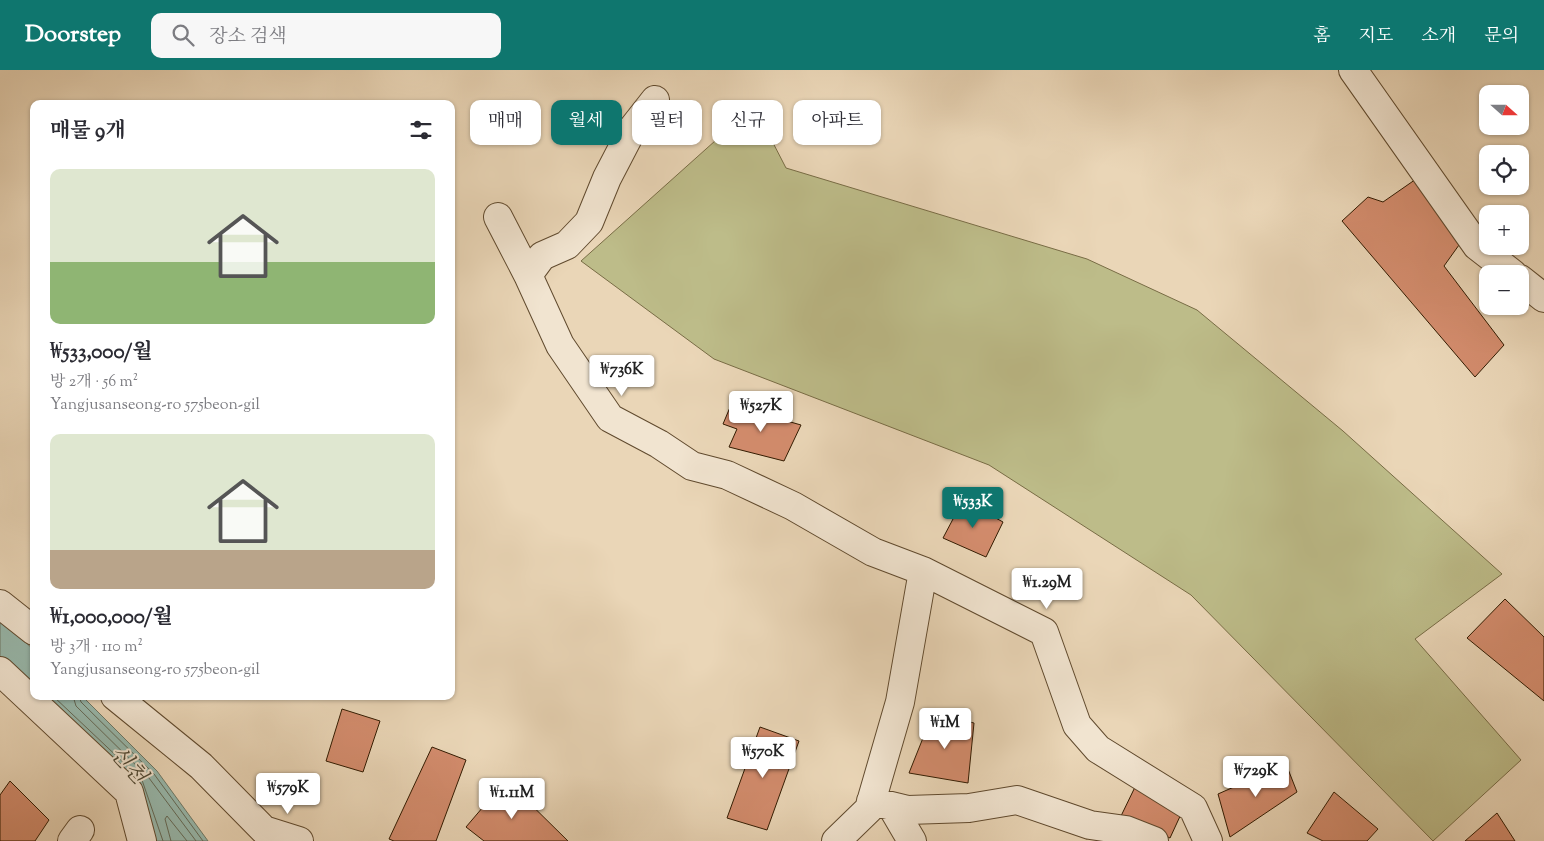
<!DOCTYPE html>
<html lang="ko">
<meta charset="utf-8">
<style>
:root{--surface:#fff;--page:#f7f7f7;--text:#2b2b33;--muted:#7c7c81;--accent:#0f766e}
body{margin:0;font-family:"Sorts Mill Goudy","Noto Serif KR",serif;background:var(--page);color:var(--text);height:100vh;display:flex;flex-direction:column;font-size:19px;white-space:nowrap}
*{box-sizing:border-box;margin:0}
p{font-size:16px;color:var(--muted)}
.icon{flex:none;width:28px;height:28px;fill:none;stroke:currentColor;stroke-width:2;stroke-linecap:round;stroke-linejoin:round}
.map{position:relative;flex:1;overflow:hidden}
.drawer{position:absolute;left:30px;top:30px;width:425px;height:600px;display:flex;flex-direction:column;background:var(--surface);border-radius:10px;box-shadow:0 1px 4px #0004}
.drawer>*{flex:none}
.guide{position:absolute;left:470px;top:30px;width:475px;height:45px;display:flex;gap:10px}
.needle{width:32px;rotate:111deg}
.buttons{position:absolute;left:1479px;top:15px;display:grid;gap:10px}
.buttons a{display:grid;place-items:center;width:50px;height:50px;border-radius:10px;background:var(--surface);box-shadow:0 1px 4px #0004;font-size:25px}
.price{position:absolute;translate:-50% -42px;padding:0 11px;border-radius:5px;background:#fff;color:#222;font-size:16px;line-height:32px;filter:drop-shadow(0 1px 2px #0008)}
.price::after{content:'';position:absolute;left:50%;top:30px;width:15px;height:11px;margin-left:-8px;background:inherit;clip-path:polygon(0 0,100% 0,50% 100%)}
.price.active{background:var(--accent);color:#fff}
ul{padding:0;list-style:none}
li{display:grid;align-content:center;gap:10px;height:265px;padding:0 20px}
li span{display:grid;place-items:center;height:155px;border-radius:10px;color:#555}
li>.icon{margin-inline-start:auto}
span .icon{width:90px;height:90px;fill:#fffc;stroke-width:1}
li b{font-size:21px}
h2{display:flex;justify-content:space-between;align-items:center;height:60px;padding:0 20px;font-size:21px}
.chip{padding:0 18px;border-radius:10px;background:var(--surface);box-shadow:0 1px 4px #0004;font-size:18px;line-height:45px}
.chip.active{background:var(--accent);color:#fff}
header{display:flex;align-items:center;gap:30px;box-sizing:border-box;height:70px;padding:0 25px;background:var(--accent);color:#fff}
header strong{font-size:24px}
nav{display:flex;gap:28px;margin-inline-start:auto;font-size:18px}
.search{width:350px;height:45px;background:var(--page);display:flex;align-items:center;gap:12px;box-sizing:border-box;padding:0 18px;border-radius:10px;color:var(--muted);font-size:19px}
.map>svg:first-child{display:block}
.green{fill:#bdbc89;stroke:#786c45}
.water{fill:#98b9ad;stroke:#6f7a68}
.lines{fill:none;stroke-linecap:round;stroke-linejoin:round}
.shore{stroke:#656a57;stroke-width:1}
.building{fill:#d38c6d;stroke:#321b01}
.minor-casing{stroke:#604a2e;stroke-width:30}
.minor{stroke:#f1e4d0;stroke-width:28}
.labels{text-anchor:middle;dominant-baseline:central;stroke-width:4;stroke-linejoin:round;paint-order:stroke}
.water-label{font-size:22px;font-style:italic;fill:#514a35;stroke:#f1e4d0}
</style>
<header>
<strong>Doorstep</strong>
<div class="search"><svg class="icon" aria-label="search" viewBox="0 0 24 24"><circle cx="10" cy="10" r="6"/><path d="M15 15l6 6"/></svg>장소 검색</div>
<nav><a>홈</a><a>지도</a><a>소개</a><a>문의</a></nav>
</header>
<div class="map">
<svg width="1544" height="771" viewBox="0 0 1544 771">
<rect width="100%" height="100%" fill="#ead6b7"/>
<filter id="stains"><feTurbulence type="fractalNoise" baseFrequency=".004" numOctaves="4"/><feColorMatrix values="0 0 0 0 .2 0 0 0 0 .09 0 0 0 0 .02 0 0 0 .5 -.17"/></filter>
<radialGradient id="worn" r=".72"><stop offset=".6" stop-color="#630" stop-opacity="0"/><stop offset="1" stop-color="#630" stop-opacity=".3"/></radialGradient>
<path class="green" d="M 754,36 L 786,98 L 1087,189 L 1197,240 L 1343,361 L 1502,504 L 1415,569 L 1521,690 L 1433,771 L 1191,525 L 989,395 L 714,289 L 581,191 Z"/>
<path class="water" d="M 0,549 L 34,580 L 34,624 L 0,592 Z
M 36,626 L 82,626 L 157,701 L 208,771 L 152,771 Z"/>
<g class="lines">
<path class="shore" d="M 53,626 L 142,710 L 163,771
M 73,626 L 76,636 L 149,708 L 196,771
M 79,626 L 81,632 L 154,704 L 203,771
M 171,771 L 165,749 L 167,746 L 187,771"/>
</g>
<path class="building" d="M 1419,107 L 1437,143 L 1459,175 L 1444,196 L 1504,275 L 1475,307 L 1342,151 L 1368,127 L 1383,132 Z
M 731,335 L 801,355 L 784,391 L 729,377 L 737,359 L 723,354 Z
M 963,430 L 1003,452 L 986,487 L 943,468 Z
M 1505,529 L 1544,567 L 1544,631 L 1467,568 Z
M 342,639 L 380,651 L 363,702 L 326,691 Z
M 933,643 L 974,653 L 968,713 L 909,703 Z
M 760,657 L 799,671 L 767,760 L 727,748 Z
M 432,677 L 466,690 L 436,771 L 394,771 L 389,769 Z
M 1286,694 L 1297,722 L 1230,767 L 1218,724 Z
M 506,710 L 568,771 L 484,771 L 466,757 Z
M 10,711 L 49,750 L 35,771 L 0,771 L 0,725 Z
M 1136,715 L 1182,742 L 1170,768 L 1121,746 Z
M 1334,722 L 1378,759 L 1367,771 L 1323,771 L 1307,763 Z
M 1497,743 L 1515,771 L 1465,771 Z"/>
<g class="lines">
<g class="minor-casing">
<path id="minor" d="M 1353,0 L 1477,176 L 1513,204
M 655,30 L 633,58 L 607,108 L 589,152 L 567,175 L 542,186 L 528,205 L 560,275 L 610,348 L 659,374 L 692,396 L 727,405 L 793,436 L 873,482 L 923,501
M 498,147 L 528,205
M 1520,209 L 1544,228
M 0,534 L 34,561
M 0,601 L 129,722 L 142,771
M 115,626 L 201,696 L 264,760 L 299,771
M 871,731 L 908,740 L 969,738 L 1017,730 L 1090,755 L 1126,760 L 1154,771
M 892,737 L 912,771
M 72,771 L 80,760
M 836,771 L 869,739 L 900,632 L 923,501 L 1044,562 L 1077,655 L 1098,679 L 1193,738 L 1208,771"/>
</g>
<use href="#minor" class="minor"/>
</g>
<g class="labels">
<g class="water-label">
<text transform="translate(127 696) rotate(48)">신천</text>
</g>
</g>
<rect width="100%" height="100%" filter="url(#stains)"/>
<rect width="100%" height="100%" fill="url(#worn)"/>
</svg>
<div class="buttons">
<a><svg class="needle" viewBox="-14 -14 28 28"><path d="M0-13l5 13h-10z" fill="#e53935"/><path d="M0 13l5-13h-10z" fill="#7c7c81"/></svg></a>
<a><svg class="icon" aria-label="locate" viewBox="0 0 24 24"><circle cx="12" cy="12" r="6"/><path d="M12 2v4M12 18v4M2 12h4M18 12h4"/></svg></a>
<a>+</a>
<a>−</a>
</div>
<b class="price" style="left:622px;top:327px">₩736K</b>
<b class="price" style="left:761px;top:363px">₩527K</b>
<b class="price active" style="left:973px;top:459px">₩533K</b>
<b class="price" style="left:1047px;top:540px">₩1.29M</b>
<b class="price" style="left:945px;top:680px">₩1M</b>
<b class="price" style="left:763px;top:709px">₩570K</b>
<b class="price" style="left:1256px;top:728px">₩729K</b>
<b class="price" style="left:288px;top:745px">₩579K</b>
<b class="price" style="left:512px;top:750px">₩1.11M</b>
<div class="guide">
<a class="chip">매매</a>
<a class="chip active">월세</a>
<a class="chip">필터</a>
<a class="chip">신규</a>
<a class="chip">아파트</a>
</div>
<section class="drawer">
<h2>매물 9개<svg class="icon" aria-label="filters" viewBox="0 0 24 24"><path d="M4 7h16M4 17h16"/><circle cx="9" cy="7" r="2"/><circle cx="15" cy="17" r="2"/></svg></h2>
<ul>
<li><span style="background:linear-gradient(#dfe7d0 60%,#8fb573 0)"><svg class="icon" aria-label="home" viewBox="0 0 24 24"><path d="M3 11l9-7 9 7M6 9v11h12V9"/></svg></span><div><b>₩533,000/월</b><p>방 2개 · 56 m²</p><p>Yangjusanseong-ro 575beon-gil</p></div></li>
<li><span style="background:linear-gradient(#dfe7d0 75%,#b9a48a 0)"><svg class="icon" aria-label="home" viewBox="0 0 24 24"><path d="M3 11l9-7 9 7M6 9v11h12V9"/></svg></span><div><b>₩1,000,000/월</b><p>방 3개 · 110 m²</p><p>Yangjusanseong-ro 575beon-gil</p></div></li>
</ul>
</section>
</div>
